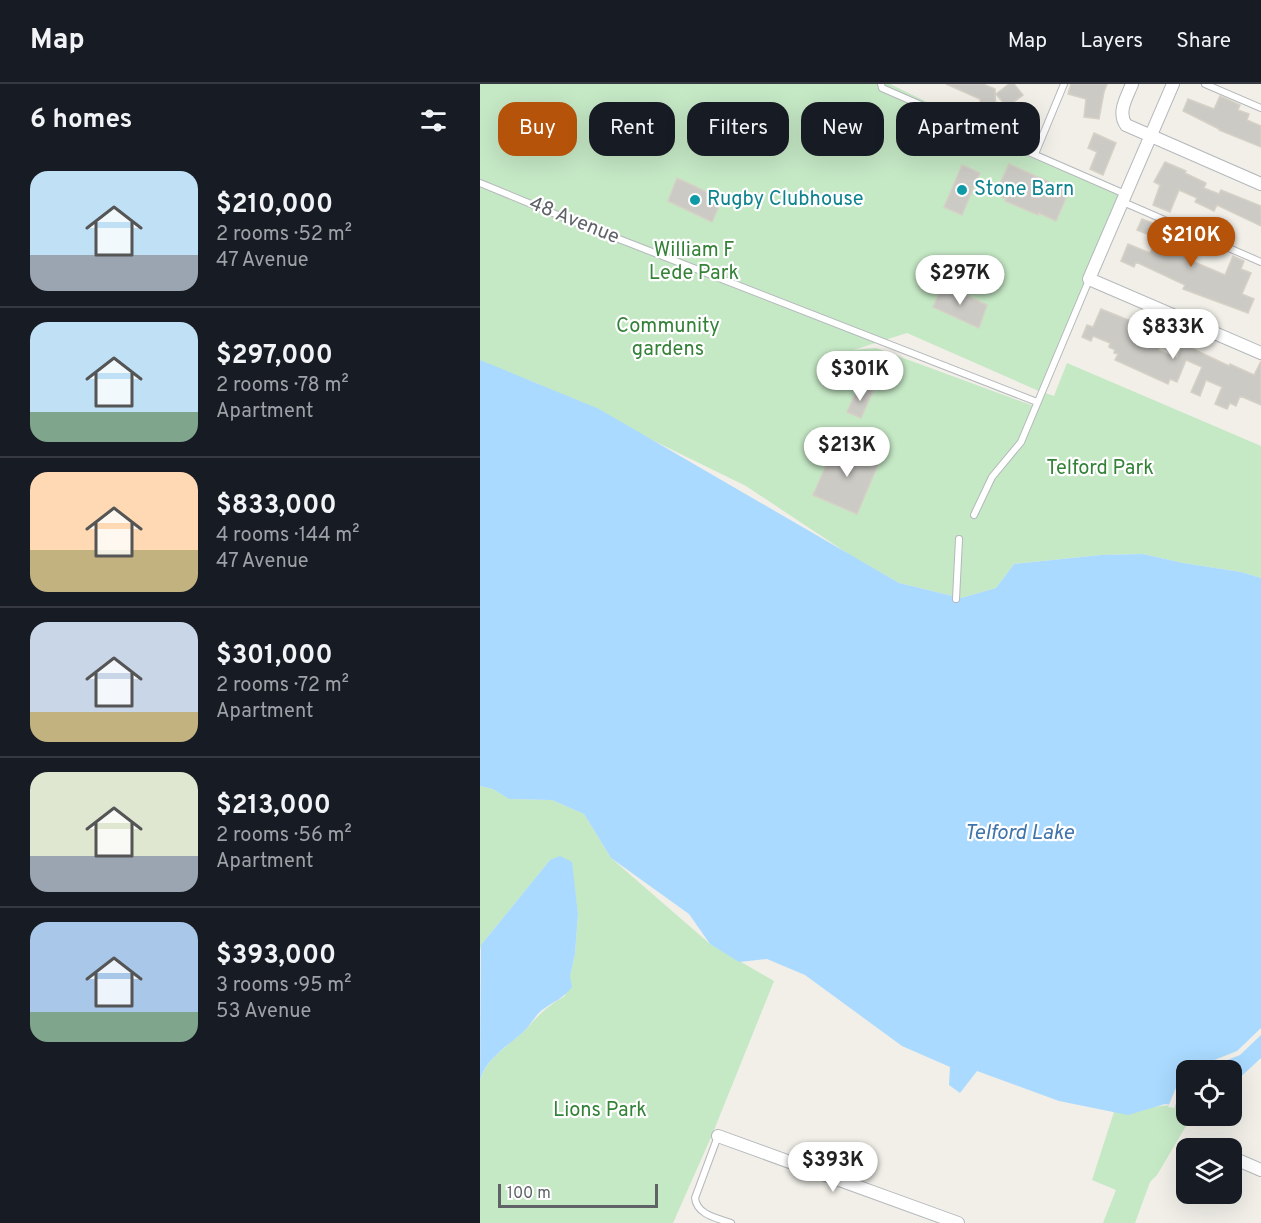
<!DOCTYPE html>
<meta charset="utf-8">
<style>
:root{--surface:#171b24;--page:#20242c;--text:#f1f3f6;--muted:#9ea1a6;--line:#363941;--accent:#b45309}
body{margin:0;font-family:Overpass,sans-serif;background:var(--page);color:var(--text);height:100vh;display:flex;flex-direction:column;font-size:22px;white-space:nowrap}
*{box-sizing:border-box;margin:0}
p{font-size:20px;color:var(--muted)}
.icon{flex:none;width:33px;height:33px;fill:none;stroke:currentColor;stroke-width:2;stroke-linecap:round;stroke-linejoin:round}
.map{position:relative;flex:1;overflow:hidden}
.drawer{display:flex;flex-direction:column;background:var(--surface);width:480px}
.drawer>*{flex:none}
.top-card{position:absolute;left:18px;top:18px;width:570px;height:54px;display:flex;gap:12px}
.fabs{position:absolute;left:696px;top:976px;display:grid;gap:12px}
.fabs a{display:grid;place-items:center;width:66px;height:66px;border-radius:12px;background:var(--surface);box-shadow:0 6px 24px #0002;font-size:30px}
.scale{position:absolute;left:18px;bottom:15px;width:160px;box-sizing:border-box;padding-left:6px;border:3px solid #5f6368;border-top:0;font-size:16px;line-height:21px;white-space:nowrap;color:#5f6368;-webkit-text-stroke:4px #fff;paint-order:stroke}
.price{position:absolute;translate:-50% -51px;padding:0 14px;border-radius:21px;background:#fff;color:#222;font-size:20px;line-height:39px;filter:drop-shadow(0 2px 3px #0008)}
.price::after{content:'';position:absolute;left:50%;top:36px;width:18px;height:14px;margin-left:-9px;background:inherit;clip-path:polygon(0 0,100% 0,50% 100%)}
.price.current{background:var(--accent);color:#fff}
ul{padding:0;list-style:none}
li{display:flex;align-items:center;gap:18px;height:150px;padding:0 30px}
li+li{border-top:2px solid var(--line)}
li span{display:grid;place-items:center;flex:none;width:168px;height:120px;border-radius:18px;color:#555}
li>.icon{margin-inline-start:auto}
span .icon{width:72px;height:72px;fill:#fffc;stroke-width:1}
li b{font-size:26px}
h2{display:flex;justify-content:space-between;align-items:center;height:72px;padding:0 30px;font-size:26px}
.pill{padding:0 21px;border-radius:18px;background:var(--surface);box-shadow:0 6px 24px #0002;font-size:21px;line-height:54px}
.pill.current{background:var(--accent);color:#fff}
header{display:flex;align-items:center;gap:36px;box-sizing:border-box;height:84px;padding:0 30px;background:var(--surface);border-bottom:2px solid var(--line)}
header strong{font-size:28px}
nav{display:flex;gap:33px;margin-inline-start:auto;font-size:21px}
main{display:flex;flex:1;min-height:0}
.map>svg:first-child{display:block}
.green{fill:#c5e8c5;fill-rule:evenodd}
.water{fill:#aadaff}
.pier{fill:#f1efe8}
.building{fill:#cccac5;stroke:#d6d1c6;stroke-width:1.5}
.lines{fill:none;stroke-linecap:round;stroke-linejoin:round}
.lane-casing{stroke:#b5b8bc;stroke-width:8}
.street-casing{stroke:#b5b8bc;stroke-width:14}
.lane{stroke:#fff;stroke-width:6}
.street{stroke:#fff;stroke-width:12}
.culture-dot{fill:#0f9aa8;stroke:#fff;stroke-width:2}
.labels{text-anchor:middle;dominant-baseline:central;stroke-width:4.5;stroke-linejoin:round;paint-order:stroke}
.culture-label{font-size:20px;fill:#0d838f;stroke:#fff;text-anchor:start}
.street-label{font-size:20px;fill:#5f6368;stroke:#fff}
.park-label{font-size:20px;fill:#348238;stroke:#fff}
.water-label{font-size:21px;font-style:italic;fill:#4174aa;stroke:#fff}
</style>
<header>
<strong>Map</strong>
<nav><a>Map</a><a>Layers</a><a>Share</a></nav>
</header>
<main>
<section class="drawer">
<h2>6 homes<svg class="icon" aria-label="filters" viewBox="0 0 24 24"><path d="M4 7h16M4 17h16"/><circle cx="9" cy="7" r="2"/><circle cx="15" cy="17" r="2"/></svg></h2>
<ul>
<li><span style="background:linear-gradient(#bfe0f5 70%,#9aa5b1 0)"><svg class="icon" aria-label="home" viewBox="0 0 24 24"><path d="M3 11l9-7 9 7M6 9v11h12V9"/></svg></span><div><b>$210,000</b><p>2 rooms · 52 m²</p><p>47 Avenue</p></div></li>
<li><span style="background:linear-gradient(#bfe0f5 75%,#7fa58c 0)"><svg class="icon" aria-label="home" viewBox="0 0 24 24"><path d="M3 11l9-7 9 7M6 9v11h12V9"/></svg></span><div><b>$297,000</b><p>2 rooms · 78 m²</p><p>Apartment</p></div></li>
<li><span style="background:linear-gradient(#ffd9b3 65%,#c2b280 0)"><svg class="icon" aria-label="home" viewBox="0 0 24 24"><path d="M3 11l9-7 9 7M6 9v11h12V9"/></svg></span><div><b>$833,000</b><p>4 rooms · 144 m²</p><p>47 Avenue</p></div></li>
<li><span style="background:linear-gradient(#c9d6e8 75%,#c2b280 0)"><svg class="icon" aria-label="home" viewBox="0 0 24 24"><path d="M3 11l9-7 9 7M6 9v11h12V9"/></svg></span><div><b>$301,000</b><p>2 rooms · 72 m²</p><p>Apartment</p></div></li>
<li><span style="background:linear-gradient(#dfe7d0 70%,#9aa5b1 0)"><svg class="icon" aria-label="home" viewBox="0 0 24 24"><path d="M3 11l9-7 9 7M6 9v11h12V9"/></svg></span><div><b>$213,000</b><p>2 rooms · 56 m²</p><p>Apartment</p></div></li>
<li><span style="background:linear-gradient(#a9c7e8 75%,#7fa58c 0)"><svg class="icon" aria-label="home" viewBox="0 0 24 24"><path d="M3 11l9-7 9 7M6 9v11h12V9"/></svg></span><div><b>$393,000</b><p>3 rooms · 95 m²</p><p>53 Avenue</p></div></li>
</ul>
</section>
<div class="map">
<svg width="781" height="1139" viewBox="0 0 781 1139">
<rect width="100%" height="100%" fill="#f1efe8"/>
<path class="green" d="M 0,0 L 410,0 L 650,117 L 562,308 L 574,312 L 587,279 L 781,362 L 781,494 L 761,488 L 703,479 L 663,470 L 621,471 L 534,480 L 516,504 L 481,514 L 419,499 L 373,473 L 266,402 L 56,299 L 0,278 ZM 427,249 L 561,308 L 554,322 L 396,264 L 373,266 Z
M 0,702 L 13,705 L 29,715 L 72,716 L 104,730 L 131,774 L 230,860 L 294,897 L 232,1051 L 193,1139 L 0,1139 L 0,996 C 7,973 30,961 46,945 C 60,930 67,922 85,912 L 95,870 L 98,830 L 91,778 L 70,776 L 1,861 L 0,867 Z
M 706,1019 L 706,1032 L 712,1032 L 677,1091 L 670,1098 L 655,1139 L 623,1139 L 636,1106 L 612,1096 L 634,1028 Z"/>
<path class="water" d="M 0,276 L 119,325 L 419,499 L 481,514 L 516,504 L 534,480 L 621,471 L 663,470 L 703,479 L 761,488 L 781,494 L 781,974 L 752,1001 L 752,987 L 706,987 L 706,1022 L 685,1020 L 648,1031 L 579,1017 L 497,987 L 480,1009 L 469,1001 L 470,983 L 422,962 L 325,891 L 287,875 L 259,878 L 230,860 L 209,830 L 131,774 L 104,730 L 72,716 L 29,715 L 13,705 L 0,702 Z
M 80,772 L 92,778 L 98,830 L 95,870 L 90,892 L 92,903 C 84,914 73,918 62,926 C 56,931 52,938 47,944 C 31,961 7,972 0,996 L 1,861 L 70,776 Z"/>
<path class="pier" d="M 781,944 L 781,951 L 760,971 L 720,987 L 706,987 L 706,996 L 694,1024 L 688,1023 L 700,994 L 699,990 L 701,986 L 705,984 L 709,986 L 757,967 Z"/>
<path class="building" d="M 466,0 L 503,0 L 515,5 L 516,32 L 501,33 L 500,15 Z
M 529,0 L 534,0 L 543,11 L 527,23 L 516,10 Z
M 591,0 L 627,0 L 624,8 L 619,35 L 604,33 L 606,15 L 588,10 Z
M 740,12 L 760,21 L 758,26 L 769,30 L 767,36 L 781,42 L 781,63 L 739,46 L 739,45 L 703,27 L 708,15 L 734,25 Z
M 614,49 L 636,59 L 623,91 L 610,85 L 617,68 L 608,64 Z
M 685,78 L 706,87 L 705,89 L 726,99 L 724,104 L 739,110 L 741,106 L 781,122 L 781,142 L 737,121 L 734,127 L 715,118 L 717,114 L 699,106 L 690,128 L 673,121 L 680,101 L 674,98 Z
M 529,80 L 589,107 L 576,137 L 559,129 L 558,131 L 525,117 L 526,115 L 515,110 Z
M 482,81 L 500,89 L 482,131 L 464,123 Z
M 197,94 L 242,115 L 232,138 L 188,117 Z
M 662,135 L 698,149 L 695,156 L 717,165 L 712,177 L 745,191 L 753,172 L 764,177 L 761,185 L 771,189 L 762,210 L 774,215 L 768,229 L 703,205 L 705,201 L 656,178 L 654,183 L 641,177 L 648,160 L 670,169 L 677,154 L 657,146 Z
M 463,201 L 507,221 L 499,244 L 453,223 Z
M 621,225 L 678,248 L 675,255 L 682,258 L 678,266 L 697,274 L 703,260 L 749,282 L 750,280 L 774,291 L 781,277 L 781,321 L 760,312 L 756,322 L 750,319 L 747,325 L 735,320 L 742,303 L 726,296 L 720,312 L 711,308 L 722,283 L 706,276 L 697,298 L 690,295 L 688,300 L 635,276 L 638,270 L 634,269 L 635,266 L 629,263 L 630,259 L 613,252 L 611,257 L 602,253 L 607,241 L 613,243 Z
M 379,301 L 393,307 L 381,334 L 367,328 Z
M 357,357 L 400,376 L 377,430 L 333,411 Z"/>
<g class="lines">
<g class="lane-casing">
<path id="lane" d="M 401,0 L 402,4 L 645,110
M 725,0 L 781,24
M 555,70 L 584,0
M 0,99 L 85,134 L 557,318
M 643,118 L 781,178
M 494,431 L 512,393 L 541,358 L 609,196
M 476,515 L 479,455
M 238,1052 L 215,1114 C 217,1131 237,1134 251,1139"/>
</g>
<g class="street-casing">
<path id="street" d="M 652,0 C 647,13 637,28 646,41 L 781,100
M 693,0 L 609,195 L 781,269
M 238,1052 L 478,1139
M 760,1077 L 781,1086"/>
</g>
<use href="#lane" class="lane"/>
<use href="#street" class="street"/>
</g>
<g class="culture-dot">
<circle cx="482" cy="106" r="6"/>
<circle cx="215" cy="116" r="6"/>
</g>
<g class="labels">
<g class="culture-label">
<text x="494" y="106">Stone Barn</text>
<text x="227" y="116">Rugby Clubhouse</text>
</g>
<g class="street-label">
<text transform="translate(94 137) rotate(22)">48 Avenue</text>
</g>
<g class="park-label">
<text x="214" y="167">William F<tspan x="214" dy="23">Lede Park</tspan></text>
<text x="188" y="243">Community<tspan x="188" dy="23">gardens</tspan></text>
<text x="620" y="385">Telford Park</text>
<text x="120" y="1027">Lions Park</text>
</g>
<g class="water-label">
<text x="539" y="749">Telford Lake</text>
</g>
</g>
</svg>
<div class="fabs">
<a><svg class="icon" aria-label="locate" viewBox="0 0 24 24"><circle cx="12" cy="12" r="6"/><path d="M12 2v4M12 18v4M2 12h4M18 12h4"/></svg></a>
<a><svg class="icon" aria-label="layers" viewBox="0 0 24 24"><path d="M12 4l9 5-9 5-9-5zM3 14l9 5 9-5"/></svg></a>
</div>
<div class="scale">100 m</div>
<b class="price current" style="left:711px;top:184px">$210K</b>
<b class="price" style="left:480px;top:222px">$297K</b>
<b class="price" style="left:693px;top:276px">$833K</b>
<b class="price" style="left:380px;top:318px">$301K</b>
<b class="price" style="left:367px;top:394px">$213K</b>
<b class="price" style="left:353px;top:1109px">$393K</b>
<div class="top-card">
<a class="pill current">Buy</a>
<a class="pill">Rent</a>
<a class="pill">Filters</a>
<a class="pill">New</a>
<a class="pill">Apartment</a>
</div>
</div>
</main>
